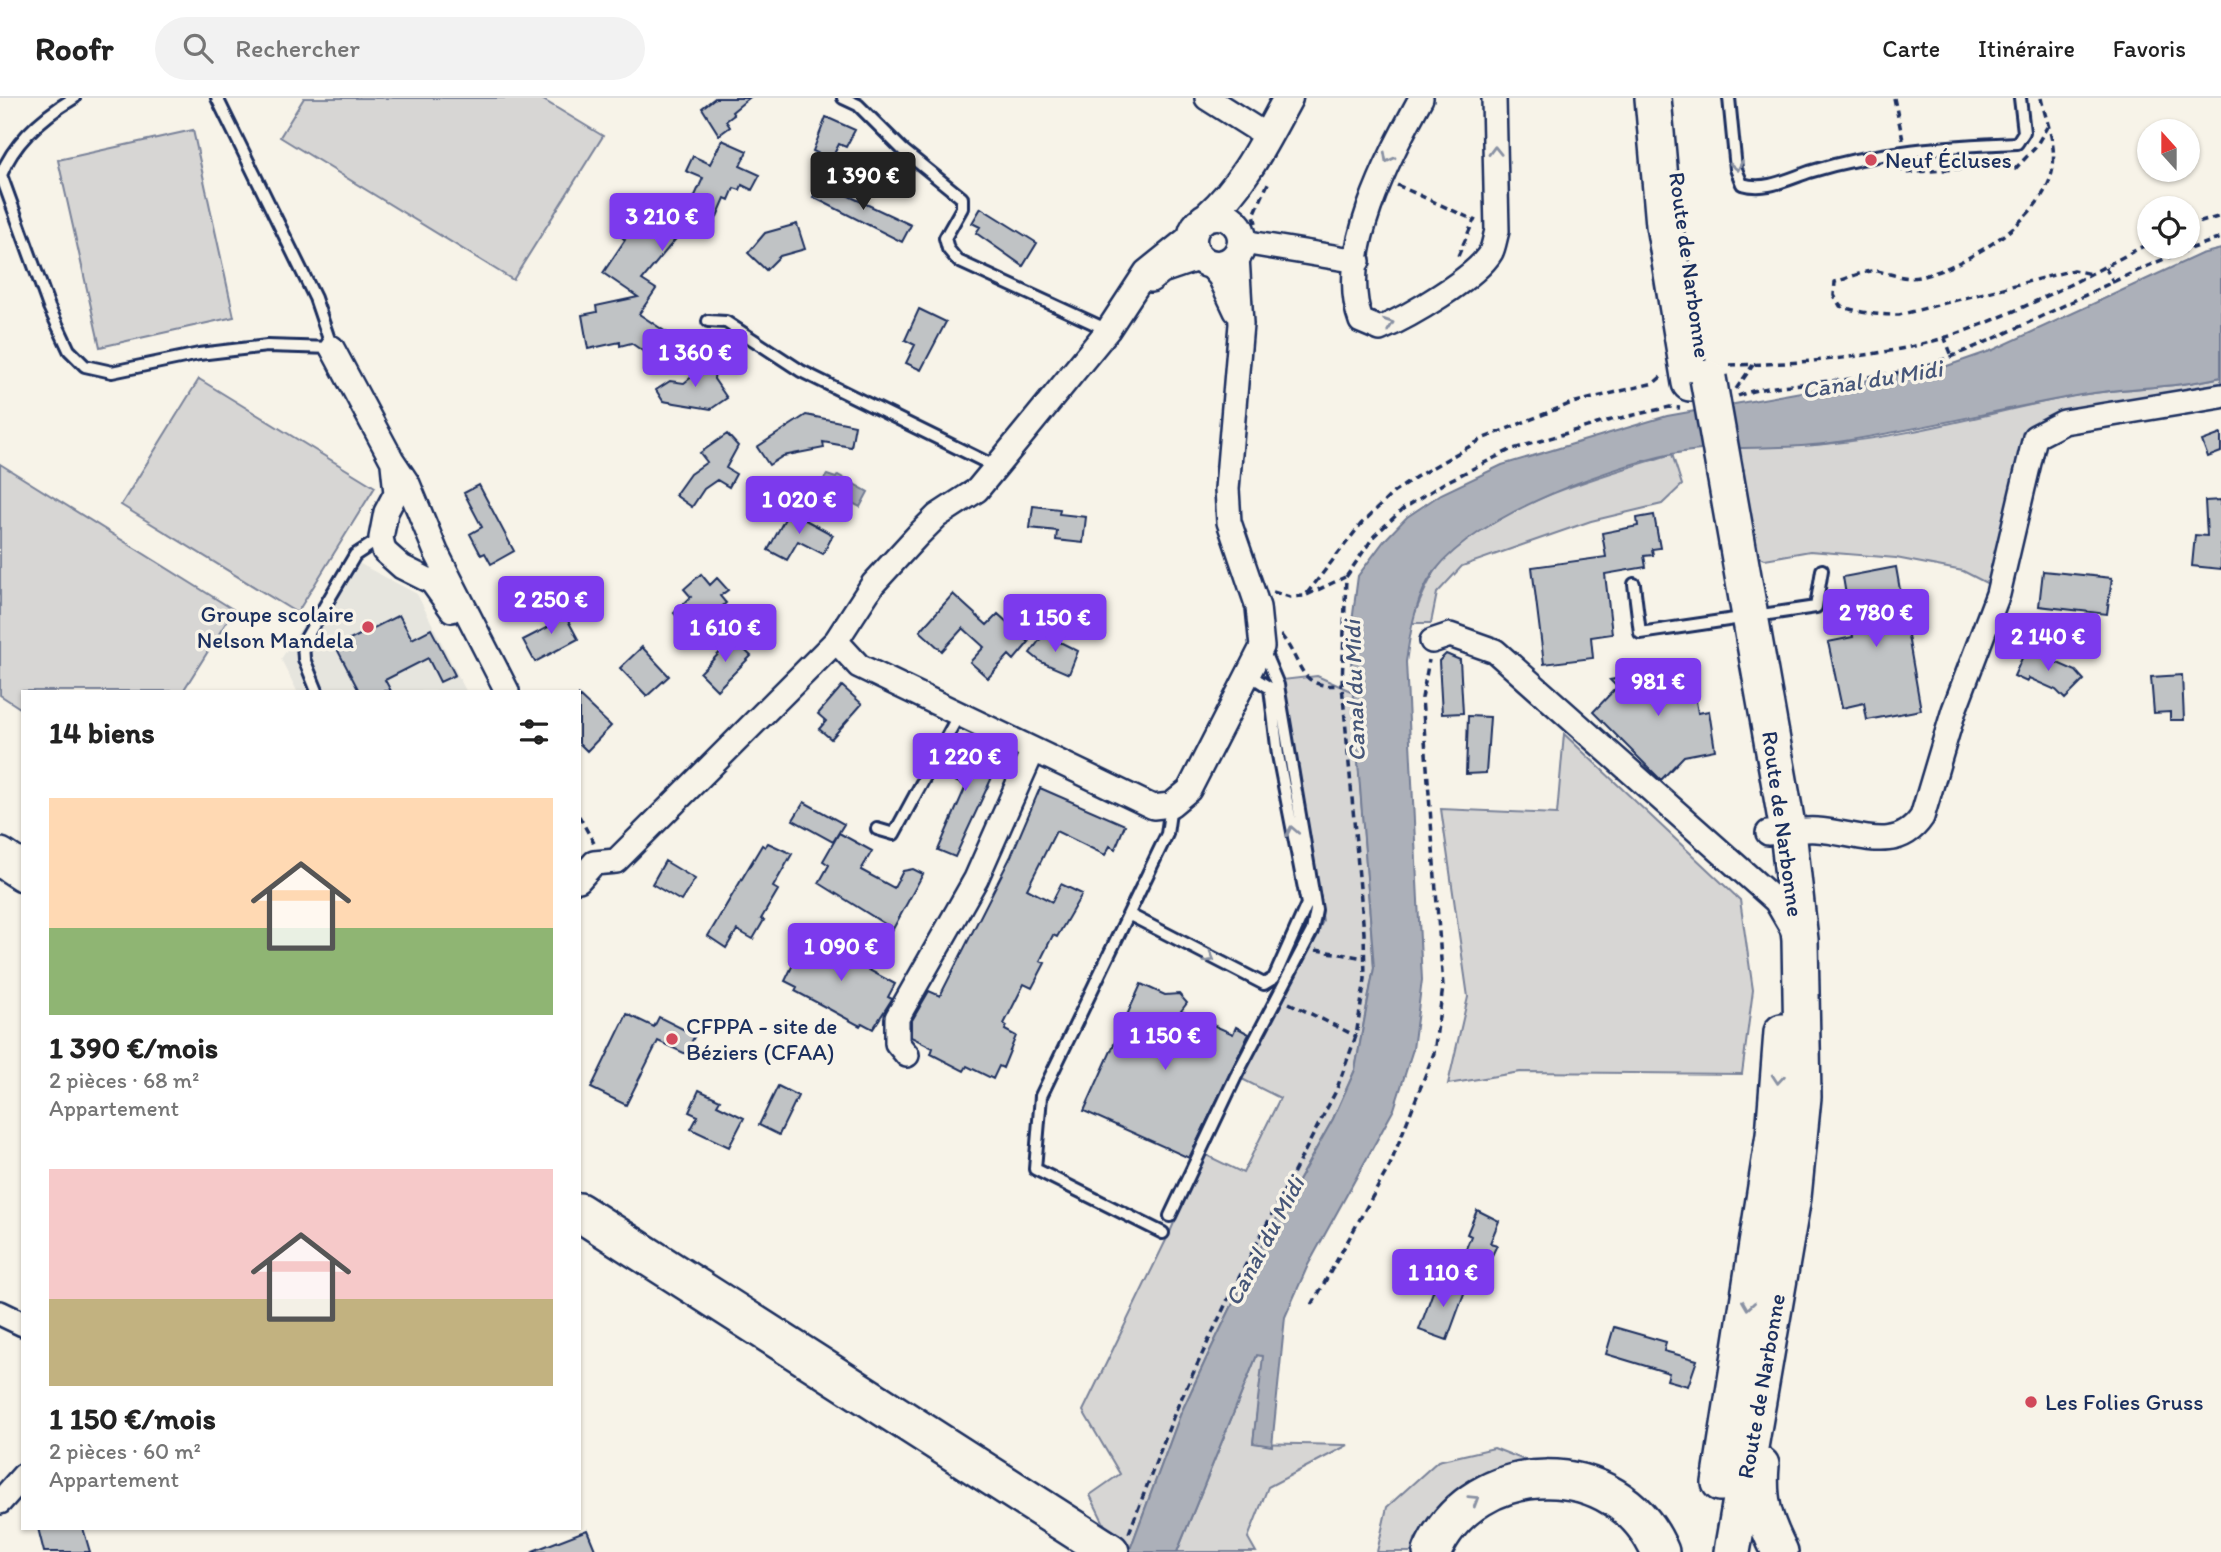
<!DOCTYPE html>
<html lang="fr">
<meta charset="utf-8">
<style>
:root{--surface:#fff;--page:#f2f2f2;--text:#222;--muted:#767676;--line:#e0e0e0;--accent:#7c3aed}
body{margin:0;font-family:Itim,sans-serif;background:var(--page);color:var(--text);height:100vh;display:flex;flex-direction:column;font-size:26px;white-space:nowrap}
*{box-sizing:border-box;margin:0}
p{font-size:23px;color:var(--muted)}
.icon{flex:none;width:38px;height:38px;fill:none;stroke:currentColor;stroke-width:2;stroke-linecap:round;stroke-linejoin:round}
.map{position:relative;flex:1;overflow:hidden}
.drawer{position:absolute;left:21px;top:592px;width:560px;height:840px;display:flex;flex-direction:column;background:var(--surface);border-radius:0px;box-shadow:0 2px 5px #0004}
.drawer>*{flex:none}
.needle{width:46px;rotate:339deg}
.buttons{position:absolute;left:2137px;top:21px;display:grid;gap:14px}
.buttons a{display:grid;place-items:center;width:63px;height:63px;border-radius:50%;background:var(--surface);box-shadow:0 2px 5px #0004;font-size:35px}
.price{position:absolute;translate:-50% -60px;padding:0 16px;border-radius:7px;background:var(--accent);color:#fff;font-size:23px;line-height:46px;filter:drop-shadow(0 2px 4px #0008)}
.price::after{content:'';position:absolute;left:50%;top:42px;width:21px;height:16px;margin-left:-10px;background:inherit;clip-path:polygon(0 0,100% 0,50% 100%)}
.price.on{background:#222;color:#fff}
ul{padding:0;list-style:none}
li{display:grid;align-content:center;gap:14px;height:371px;padding:0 28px}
li span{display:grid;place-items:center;height:217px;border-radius:0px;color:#555}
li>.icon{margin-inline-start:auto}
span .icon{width:126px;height:126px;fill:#fffc;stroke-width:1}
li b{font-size:30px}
h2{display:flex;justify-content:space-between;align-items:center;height:84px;padding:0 28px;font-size:30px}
header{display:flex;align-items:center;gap:42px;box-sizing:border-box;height:98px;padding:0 35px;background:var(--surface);border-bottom:2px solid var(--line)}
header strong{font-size:33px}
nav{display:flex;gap:38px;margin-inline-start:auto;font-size:24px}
.search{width:490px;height:63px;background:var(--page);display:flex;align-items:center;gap:18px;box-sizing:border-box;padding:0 24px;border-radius:38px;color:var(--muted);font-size:26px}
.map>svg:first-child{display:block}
.built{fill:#e6e5de}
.green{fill:#d7d6d4;stroke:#798299;stroke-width:2}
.water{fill:#acb0b9;stroke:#727c95;stroke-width:2}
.building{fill:#c0c3c5;stroke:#1b2f5e;stroke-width:2}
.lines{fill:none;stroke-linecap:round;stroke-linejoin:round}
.service-casing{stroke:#1b2f5e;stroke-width:16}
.minor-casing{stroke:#1b2f5e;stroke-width:28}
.tertiary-casing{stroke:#1b2f5e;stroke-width:33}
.primary-casing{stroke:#1b2f5e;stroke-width:40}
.trunk-casing{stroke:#1b2f5e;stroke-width:42}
.path{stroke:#1b2f5e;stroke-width:3.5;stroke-dasharray:7 5;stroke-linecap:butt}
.service{stroke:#f7f3e8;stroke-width:10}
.minor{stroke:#f7f3e8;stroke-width:23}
.tertiary{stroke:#f7f3e8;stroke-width:28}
.primary{stroke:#f7f3e8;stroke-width:35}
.trunk{stroke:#f7f3e8;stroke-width:37}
.primary-bridge-casing{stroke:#1b2f5e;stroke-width:40;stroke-linecap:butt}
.primary-bridge{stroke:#f7f3e8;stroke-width:35}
.oneway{stroke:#8991a3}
.poi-dot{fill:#d1495b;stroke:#f7f3e8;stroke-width:2.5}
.labels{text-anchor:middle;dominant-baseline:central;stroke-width:7;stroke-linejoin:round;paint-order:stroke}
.poi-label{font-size:23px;fill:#1b2f5e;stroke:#f7f3e8;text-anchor:start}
.street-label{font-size:23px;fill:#1b2f5e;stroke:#f7f3e8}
.water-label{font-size:24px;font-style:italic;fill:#465679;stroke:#f7f3e8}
</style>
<header>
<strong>Roofr</strong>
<div class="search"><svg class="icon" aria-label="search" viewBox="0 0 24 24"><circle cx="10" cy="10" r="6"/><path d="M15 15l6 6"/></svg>Rechercher</div>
<nav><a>Carte</a><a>Itinéraire</a><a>Favoris</a></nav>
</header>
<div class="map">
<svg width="2221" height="1454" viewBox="0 0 2221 1454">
<rect width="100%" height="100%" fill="#f7f3e8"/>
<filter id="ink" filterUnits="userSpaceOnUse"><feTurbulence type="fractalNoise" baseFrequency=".0143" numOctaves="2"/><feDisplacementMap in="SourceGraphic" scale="14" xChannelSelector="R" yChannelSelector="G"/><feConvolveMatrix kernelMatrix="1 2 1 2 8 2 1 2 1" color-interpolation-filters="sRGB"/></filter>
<g filter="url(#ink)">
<path class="built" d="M 347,459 L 417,496 L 466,593 L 297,593 L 281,561 Z"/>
<path class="green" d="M 304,0 L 540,0 L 603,38 L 513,182 L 280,39 Z
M 193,32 L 234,219 L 100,249 L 58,62 Z
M 2221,279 L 2221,298 L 2049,330 L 2000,492 L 1963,473 L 1896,460 L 1810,453 L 1765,461 L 1738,453 L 1725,376 L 1740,348 C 1768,347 1797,348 1825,346 C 1909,339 1991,314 2073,298 C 2122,289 2173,291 2221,279 Z
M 199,281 L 375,389 L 297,515 L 121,407 Z
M 1672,356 L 1682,387 L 1662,406 L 1591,423 L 1462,468 L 1437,495 L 1431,525 L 1411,525 C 1421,501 1430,473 1451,455 C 1512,401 1596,380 1672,356 Z
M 0,366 L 234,512 L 183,593 L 23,593 L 23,612 L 0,597 Z
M 1317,578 L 1353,594 L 1374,870 L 1355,972 L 1333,1021 L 1258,1154 L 1207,1259 L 1181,1315 L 1129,1454 L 1107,1454 L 1112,1442 L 1090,1397 L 1120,1376 L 1083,1313 L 1170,1134 L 1204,1056 L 1243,1075 L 1280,1000 L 1240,980 L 1323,823 L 1282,582 Z
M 1564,636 L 1740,802 L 1753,892 L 1742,976 L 1520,974 L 1448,986 L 1468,899 L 1441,711 L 1557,716 Z
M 1257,1257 L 1264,1258 L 1253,1345 L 1348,1347 L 1268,1389 L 1248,1440 L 1256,1454 L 1177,1454 Z
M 1494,1350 L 1527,1363 L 1463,1395 L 1415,1441 L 1413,1454 L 1377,1454 L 1387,1409 L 1438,1363 Z"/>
<path class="water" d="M 2221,151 L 2221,279 C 2173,291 2123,289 2075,298 C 1993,313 1913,333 1831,345 C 1778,353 1725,346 1672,356 C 1604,370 1464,422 1428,483 C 1414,508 1410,536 1406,564 L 1422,882 L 1413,951 L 1394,1011 L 1308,1167 L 1285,1219 L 1272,1348 L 1253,1345 L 1263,1258 L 1257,1257 L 1177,1454 L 1129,1454 L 1181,1315 L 1207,1259 L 1258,1154 L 1333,1021 L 1355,972 L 1374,870 L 1351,573 L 1352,524 L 1358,478 L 1384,443 L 1407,419 L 1441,396 L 1502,367 L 1667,318 L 1947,268 L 1993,252 L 2201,156 Z
M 827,377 L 836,380 L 838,377 L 868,394 L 860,409 L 829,393 L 823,382 Z"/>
<path class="building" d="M 715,0 L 749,0 L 732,14 L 734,17 L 726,23 L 730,29 L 719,37 L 702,10 Z
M 826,19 L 855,32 L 846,49 L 839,46 L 831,62 L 813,53 Z
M 722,42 L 747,53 L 740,68 L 760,77 L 752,92 L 742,87 L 740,92 L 734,90 L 729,102 L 725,100 L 709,137 L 688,126 L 642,182 L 656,191 L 639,216 L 669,236 L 653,260 L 631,245 L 620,248 L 620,244 L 588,251 L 582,217 L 597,214 L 596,208 L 638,199 L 603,175 L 625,142 L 622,139 L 633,124 L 645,133 L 665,108 L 684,122 L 703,80 L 686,73 L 693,58 L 710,66 Z
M 821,85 L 911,127 L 902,144 L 813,99 Z
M 981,110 L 1037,145 L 1023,168 L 976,135 L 980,129 L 972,125 Z
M 797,126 L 805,151 L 780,158 L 766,172 L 748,155 L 765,135 Z
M 919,211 L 946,224 L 921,272 L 906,265 L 915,247 L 905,242 Z
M 701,261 L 716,264 L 714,281 L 727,300 L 711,311 L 663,303 L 656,292 L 670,283 L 684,285 L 698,274 Z
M 806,317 L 855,327 L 851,349 L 823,344 L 824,350 L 783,358 L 769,367 L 757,349 Z
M 727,336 L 738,348 L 726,370 L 736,376 L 729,389 L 717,382 L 704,391 L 692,409 L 675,397 L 690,376 L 707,364 L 700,355 Z
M 2221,336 L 2221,354 L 2208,359 L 2202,343 Z
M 479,387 L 514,453 L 491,466 L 485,455 L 481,457 L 470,436 L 482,429 L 464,395 Z
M 2221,402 L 2221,471 L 2192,468 L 2195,437 L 2207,438 L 2205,403 Z
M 1033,408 L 1060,411 L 1059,416 L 1086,419 L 1083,445 L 1056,442 L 1057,433 L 1030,430 Z
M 789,413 L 833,437 L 823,456 L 798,443 L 787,462 L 768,452 Z
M 1654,417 L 1660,450 L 1652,451 L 1653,457 L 1644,458 L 1646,469 L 1605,476 L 1612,536 L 1591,539 L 1593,560 L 1544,566 L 1532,469 L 1606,459 L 1602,435 L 1638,428 L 1637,420 Z
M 1896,469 L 1921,612 L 1867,622 L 1864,605 L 1842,610 L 1828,544 L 1853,539 L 1843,479 Z
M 2043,473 L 2112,480 L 2107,516 L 2039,508 Z
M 701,476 L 710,487 L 717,480 L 728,492 L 720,498 L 726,505 L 692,536 L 674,515 L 691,499 L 684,491 Z
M 953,496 L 987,527 L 998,516 L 1029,544 L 1014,562 L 1009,557 L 988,580 L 970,564 L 984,549 L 963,530 L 942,553 L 920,533 Z
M 559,506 L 578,541 L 535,564 L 523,542 L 554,526 L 547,513 Z
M 399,517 L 412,541 L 431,531 L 455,577 L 440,584 L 428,560 L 385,582 L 391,593 L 359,593 L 336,549 Z
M 1044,536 L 1078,553 L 1069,576 L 1041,564 L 1030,555 Z
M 733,541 L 751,558 L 717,592 L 700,575 Z
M 642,549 L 669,578 L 647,598 L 620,570 Z
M 2026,551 L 2076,573 L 2084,582 L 2065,601 L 2056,592 L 2029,580 L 2027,584 L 2014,578 Z
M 1446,556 L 1460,562 L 1463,615 L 1442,616 L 1439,563 Z
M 1690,568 L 1698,615 L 1709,613 L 1715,652 L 1684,658 L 1661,682 L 1593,614 L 1617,589 L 1610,582 Z
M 2182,577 L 2184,622 L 2170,622 L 2170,614 L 2154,615 L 2151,579 Z
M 842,588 L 862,606 L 831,641 L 819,631 L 826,623 L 818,616 Z
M 579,598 L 611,628 L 587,653 L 579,645 Z
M 1468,618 L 1490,619 L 1486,675 L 1466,676 Z
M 958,645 L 991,661 L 986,672 L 994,675 L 955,759 L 938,752 L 966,688 L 942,677 Z
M 1040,690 L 1125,727 L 1115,751 L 1110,748 L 1105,757 L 1056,733 L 1027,791 L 1052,804 L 1061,786 L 1082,796 L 1057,839 L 1053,837 L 1040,863 L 1045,865 L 1032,890 L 1024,886 L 1004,926 L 1007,928 L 1005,932 L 1016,938 L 1003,970 L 999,968 L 993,981 L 967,968 L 964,973 L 931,956 L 933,950 L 911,939 L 911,924 L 929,893 L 940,898 L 1011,758 Z
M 804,704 L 844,726 L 833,744 L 793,722 Z
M 839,735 L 872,753 L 861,772 L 894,790 L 903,773 L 913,771 L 923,776 L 893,831 L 819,785 L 829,767 L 823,763 Z
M 768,745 L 792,756 L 773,789 L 778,792 L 761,821 L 764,822 L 753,841 L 737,832 L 726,850 L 708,838 L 762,747 L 765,749 Z
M 665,763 L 695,781 L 681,803 L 652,786 Z
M 811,840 L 836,854 L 839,849 L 873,866 L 869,872 L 895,886 L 888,899 L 892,901 L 873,931 L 862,925 L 860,928 L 829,911 L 795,893 L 797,889 L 785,883 L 801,850 L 804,852 Z
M 1141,886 L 1165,897 L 1179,896 L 1187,905 L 1181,913 L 1233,936 L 1236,929 L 1249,936 L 1189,1060 L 1084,1013 Z
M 627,916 L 654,929 L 659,919 L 695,937 L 686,956 L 658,943 L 626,1007 L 591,990 Z
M 778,988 L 798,998 L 779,1037 L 759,1027 Z
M 699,992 L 720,1002 L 717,1007 L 744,1020 L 729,1049 L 691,1031 L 698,1018 L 689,1014 Z
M 1477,1112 L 1499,1123 L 1490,1145 L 1497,1147 L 1489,1164 L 1465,1153 L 1471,1138 L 1467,1136 Z
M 1438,1180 L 1466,1190 L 1447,1242 L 1419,1232 Z
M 1614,1229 L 1666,1244 L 1664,1253 L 1697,1262 L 1688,1288 L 1667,1282 L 1669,1275 L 1606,1256 Z
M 38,1430 L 83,1430 L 90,1454 L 44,1454 Z
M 587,1432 L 596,1454 L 534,1454 L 533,1453 Z"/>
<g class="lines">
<g class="service-casing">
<path id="service" d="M 74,0 C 44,18 14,44 1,77 L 49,209 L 69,252 L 85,268 L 112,274 L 199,256 L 267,248 L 332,250 L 315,200 L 217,0
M 843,0 L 858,7 L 903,52 L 962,100 L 962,110 L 945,140 L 948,151 L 958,163 L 1108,232
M 1729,0 L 1736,71 L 1742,86 C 1765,93 1786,82 1809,74 C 1877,53 1946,48 2017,45 L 2024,34 L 2020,0
M 708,223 L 726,224 L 801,273 L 996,369
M 1634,486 L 1640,535 L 1816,509 L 1822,472
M 317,593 L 304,561 L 303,545 L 355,457 L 381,440
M 877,731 L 894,736 L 958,618
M 1130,817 L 1264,886 L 1274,880 L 1307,806 L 1278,657 L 1270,590 L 1248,576
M 1170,1118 L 1236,978 L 1312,833 L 1316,812 L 1278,587 L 1262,549
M 1163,1135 L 1035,1071 L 1041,998 L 1167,736 L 1171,707"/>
</g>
<g class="minor-casing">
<path id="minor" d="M 1207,0 L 1267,38
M 1421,0 C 1389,59 1336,156 1361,223 L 1380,231 C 1408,219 1476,180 1491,154 C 1494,148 1495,139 1497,133 L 1494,0
M 1243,144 L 1358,163
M 1208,165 L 1220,179 L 1236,213
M 1151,182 L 1162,173 L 1200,160
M 332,250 L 392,362 L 408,386 L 436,454 L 507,593
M 393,366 L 396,395 L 386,414 L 381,440 L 384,453 L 402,469 L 432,484 L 452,512
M 836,543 L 859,568 L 1153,709 L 1171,707 L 1189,692 L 1262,549 L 1258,509 L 1229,424 L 1227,391 L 1241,226 L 1237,158
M 1432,543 L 1450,537 L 1495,553 L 1776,803 L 1794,834
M 1768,735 C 1784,734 1801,731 1817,732 C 1855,734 1896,758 1922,719 L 1954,612 L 1998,496 L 2035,339 L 2064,324 L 2221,298
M 579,782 L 594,765 L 616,763 L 836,543 L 873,486 L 918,437 L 937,418 L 977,392 L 996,369 L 1108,232 L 1146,174 L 1192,137
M 907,957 L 897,945 L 897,920 L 976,781 L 1033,652
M 0,1215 L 23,1226
M 0,1404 L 23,1378"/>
</g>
<g class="tertiary-casing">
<path id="tertiary" d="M1192 142a25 25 0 1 1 50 0a25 25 0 1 1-50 0Z
M 1208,118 C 1245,85 1265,42 1288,0"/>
</g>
<g class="primary-casing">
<path id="primary" d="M 1653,0 L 1664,127 L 1690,285
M 1725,376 L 1788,733 L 1800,842 L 1803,999 L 1793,1099 L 1732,1454
M 1761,1367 C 1758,1403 1764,1422 1780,1454
M 1720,1385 L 1774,1037 L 1782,934"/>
</g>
<g class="trunk-casing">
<path id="trunk" d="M 0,759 L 23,774
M 579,1114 L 1110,1454
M 1432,1454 C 1475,1357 1619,1356 1660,1454"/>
</g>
<path class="path" d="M 1894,0 L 1903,42
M 2041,0 C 2046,23 2056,44 2053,68 C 2048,119 1965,169 1919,179 C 1904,182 1890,175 1876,173 C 1864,172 1847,181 1835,184 L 1834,197 L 1840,208 C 1861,215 1877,217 1899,217 L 2073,172 L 2091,176
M 1901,67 L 1903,75 L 1985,69 L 2015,71 L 2035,50 L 2047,29
M 1397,87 L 1476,123
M 1256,125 L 1254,117 L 1269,83
M 2188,128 L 2221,118
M 1458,158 L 1474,122
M 2105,169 L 2114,185
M 1944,238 L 1952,258
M 1730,267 C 1787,266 1844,262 1900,251 C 1981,236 2076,184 2149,145
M 1736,291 L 1753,267
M 1738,298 C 1757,290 1780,288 1801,286 C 1845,281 1895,279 1937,264 C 2034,228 2124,171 2221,140
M 1273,494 L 1290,499 L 1305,498 L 1361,426 L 1393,395 L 1416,379 L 1484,340 L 1572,305 L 1654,285 L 1662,278
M 1307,497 L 1345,479
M 1281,537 C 1304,566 1298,592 1342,587
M 579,718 L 595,747
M 1316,852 L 1365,860
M 1289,905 L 1356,938
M 1312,1207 L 1390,1067 L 1434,955 L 1443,889 L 1422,600 L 1429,562
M 1129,1435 L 1175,1314 L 1229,1199 L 1336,993 L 1356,938 L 1365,881 L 1364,835 L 1342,587 L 1346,479 L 1374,438 L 1403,411 L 1444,385 L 1510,352 L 1607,323 L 1670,309 L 1680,310"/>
<use href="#service" class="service"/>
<use href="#minor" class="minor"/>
<use href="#tertiary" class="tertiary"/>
<use href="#primary" class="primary"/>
<use href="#trunk" class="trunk"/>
<g class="primary-bridge-casing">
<path id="primary-bridge" d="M 1708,280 L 1725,376"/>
</g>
<use href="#primary-bridge" class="primary-bridge"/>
</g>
<defs><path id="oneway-chevron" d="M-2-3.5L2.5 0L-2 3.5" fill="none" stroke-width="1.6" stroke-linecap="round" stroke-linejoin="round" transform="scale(1.75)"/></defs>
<g class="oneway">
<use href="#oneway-chevron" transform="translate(1495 53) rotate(-91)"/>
<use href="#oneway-chevron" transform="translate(1388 60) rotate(118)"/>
<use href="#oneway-chevron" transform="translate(1737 68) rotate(78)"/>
<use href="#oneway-chevron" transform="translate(1389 226) rotate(-19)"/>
<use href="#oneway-chevron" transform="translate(1292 733) rotate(-101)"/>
<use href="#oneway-chevron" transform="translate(1210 860) rotate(30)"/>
<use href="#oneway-chevron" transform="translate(1778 981) rotate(95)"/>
<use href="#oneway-chevron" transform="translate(1748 1207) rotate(98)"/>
<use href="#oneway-chevron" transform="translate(1474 1402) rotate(-32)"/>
</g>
</g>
<g class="poi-dot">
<circle cx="1871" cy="62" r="7"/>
<circle cx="368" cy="529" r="7"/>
<circle cx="672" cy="941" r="7"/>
<circle cx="2031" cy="1304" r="7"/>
</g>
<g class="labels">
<g class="poi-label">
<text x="1885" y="62">Neuf Écluses</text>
<text x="354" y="516" text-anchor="end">Groupe scolaire<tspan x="354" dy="26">Nelson Mandela</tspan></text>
<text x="686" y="928">CFPPA - site de<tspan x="686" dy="26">Béziers (CFAA)</tspan></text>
<text x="2045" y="1304">Les Folies Gruss</text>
</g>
<g class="street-label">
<text transform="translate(1690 167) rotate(82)">Route de Narbonne</text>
<text transform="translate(1783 726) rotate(82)">Route de Narbonne</text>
<text transform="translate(1761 1288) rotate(-80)">Route de Narbonne</text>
</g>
<g class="water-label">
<text transform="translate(1872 281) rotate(-9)">Canal du Midi</text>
<text transform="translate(1354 593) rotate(-92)">Canal du Midi</text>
<text transform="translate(1264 1143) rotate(-62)">Canal du Midi</text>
</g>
</g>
</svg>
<div class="buttons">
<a><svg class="needle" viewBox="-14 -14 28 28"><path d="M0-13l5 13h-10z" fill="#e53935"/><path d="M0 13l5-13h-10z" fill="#767676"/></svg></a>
<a><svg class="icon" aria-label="locate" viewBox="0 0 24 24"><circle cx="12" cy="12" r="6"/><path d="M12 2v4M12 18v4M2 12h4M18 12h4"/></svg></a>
</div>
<b class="price on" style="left:863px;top:114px">1 390 €</b>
<b class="price" style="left:662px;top:155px">3 210 €</b>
<b class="price" style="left:695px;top:291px">1 360 €</b>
<b class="price" style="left:799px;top:438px">1 020 €</b>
<b class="price" style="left:551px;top:538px">2 250 €</b>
<b class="price" style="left:1876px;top:551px">2 780 €</b>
<b class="price" style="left:1055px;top:556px">1 150 €</b>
<b class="price" style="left:725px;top:566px">1 610 €</b>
<b class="price" style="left:2048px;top:575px">2 140 €</b>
<b class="price" style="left:1658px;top:620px">981 €</b>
<b class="price" style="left:965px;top:695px">1 220 €</b>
<b class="price" style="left:841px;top:885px">1 090 €</b>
<b class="price" style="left:1165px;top:974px">1 150 €</b>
<b class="price" style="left:1443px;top:1211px">1 110 €</b>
<section class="drawer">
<h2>14 biens<svg class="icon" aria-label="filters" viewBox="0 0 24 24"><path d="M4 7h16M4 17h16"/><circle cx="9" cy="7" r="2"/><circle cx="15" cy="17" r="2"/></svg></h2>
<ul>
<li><span style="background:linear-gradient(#ffd9b3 60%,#8fb573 0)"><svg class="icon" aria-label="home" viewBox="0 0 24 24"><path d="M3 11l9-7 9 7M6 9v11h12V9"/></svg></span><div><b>1 390 €/mois</b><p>2 pièces · 68 m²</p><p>Appartement</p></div></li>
<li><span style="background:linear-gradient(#f6c9c9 60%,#c2b280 0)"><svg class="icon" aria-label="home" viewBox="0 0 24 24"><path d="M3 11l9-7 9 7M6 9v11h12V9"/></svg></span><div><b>1 150 €/mois</b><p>2 pièces · 60 m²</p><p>Appartement</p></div></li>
</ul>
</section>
</div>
